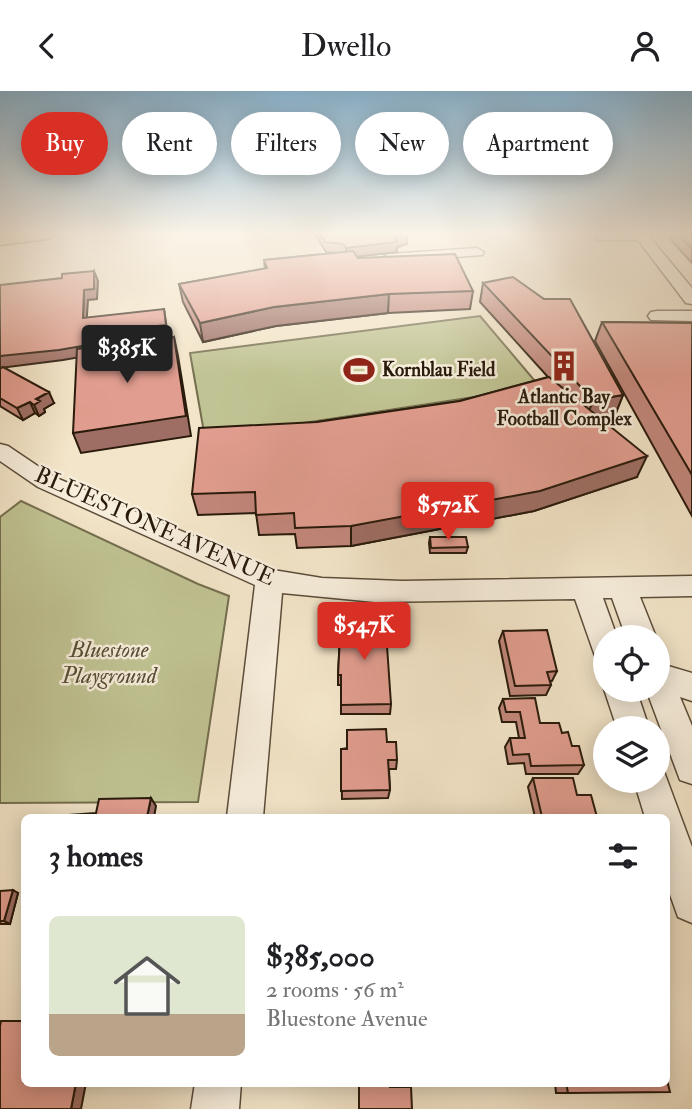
<!DOCTYPE html>
<meta charset="utf-8">
<style>
:root{--surface:#fff;--page:#f2f2f2;--text:#202124;--muted:#757577;--line:#e0e0e0;--accent:#d93025}
body{margin:0;font-family:"IM FELL Double Pica",serif;background:var(--page);color:var(--text);height:100vh;display:flex;flex-direction:column;font-size:26px;white-space:nowrap}
*{box-sizing:border-box;margin:0}
p{font-size:23px;color:var(--muted)}
.icon{flex:none;width:38px;height:38px;fill:none;stroke:currentColor;stroke-width:2;stroke-linecap:round;stroke-linejoin:round}
.map{position:relative;flex:1;overflow:hidden}
.panel{position:absolute;left:21px;top:723px;width:649px;height:273px;display:flex;flex-direction:column;background:var(--surface);border-radius:10px;box-shadow:0 4px 18px #0003}
.panel>*{flex:none}
.guide{position:absolute;left:21px;top:21px;width:651px;height:63px;display:flex;gap:14px}
.tools{position:absolute;left:593px;top:534px;display:grid;gap:14px}
.tools a{display:grid;place-items:center;width:77px;height:77px;border-radius:50%;background:var(--surface);box-shadow:0 4px 18px #0003;font-size:35px}
.price{position:absolute;translate:-50% -60px;padding:0 16px;border-radius:7px;background:var(--accent);color:#fff;font-size:23px;line-height:46px;filter:drop-shadow(0 2px 4px #0008)}
.price::after{content:'';position:absolute;left:50%;top:42px;width:21px;height:16px;margin-left:-10px;background:inherit;clip-path:polygon(0 0,100% 0,50% 100%)}
.price.active{background:#222;color:#fff}
ul{padding:0;list-style:none}
li{display:flex;align-items:center;gap:21px;height:175px;padding:0 28px}
li+li{border-top:2px solid var(--line)}
li span{display:grid;place-items:center;flex:none;width:196px;height:140px;border-radius:10px;color:#555}
li>.icon{margin-inline-start:auto}
span .icon{width:84px;height:84px;fill:#fffc;stroke-width:1}
li b{font-size:30px}
h2{display:flex;justify-content:space-between;align-items:center;height:84px;padding:0 28px;font-size:30px}
.chip{padding:0 24px;border-radius:32px;background:var(--surface);box-shadow:0 4px 18px #0003;font-size:24px;line-height:63px}
.chip.active{background:var(--accent);color:#fff}
header{display:flex;justify-content:space-between;align-items:center;height:91px;padding:0 28px;background:var(--surface);font-size:32px;font-weight:600}
.map>svg:first-child{display:block}
.green{fill:#c0c393;stroke:#746e4f;stroke-width:2}
.lines{fill:none;stroke-linecap:round;stroke-linejoin:round}
.minor-casing{stroke:#5c4d3a;stroke-width:3}
.major-casing{stroke:#291a0b;stroke-width:3}
.minor{fill:#f7eedc;fill-rule:evenodd}
.major{fill:#eac284;fill-rule:evenodd}
.wall{fill:#c2877b;stroke:#291a0b;stroke-width:2}
.shaded-wall{fill:#9e6e64;stroke:#291a0b;stroke-width:2}
.building{fill:#e19d8f;stroke:#291a0b;stroke-width:2}
.labels{text-anchor:middle;dominant-baseline:central;stroke-width:5;stroke-linejoin:round;paint-order:stroke}
.far-poi-label{font-size:19px;font-weight:bold;fill:#291a0b;stroke:#f7eedc;text-anchor:start}
.street-label{font-size:23px;fill:#291a0b;stroke:#f7eedc}
.park-label{font-size:23px;font-style:italic;fill:#564d34;stroke:#f7eedc}
</style>
<header><svg class="icon" aria-label="back" viewBox="0 0 24 24"><path d="M15 5l-7 7 7 7"/></svg>Dwello<svg class="icon" aria-label="person" viewBox="0 0 24 24"><circle cx="12" cy="8" r="4"/><path d="M4 21q1-7 8-7t8 7"/></svg></header>
<div class="map">
<svg width="692" height="1018" viewBox="0 0 692 1018">
<rect width="100%" height="100%" fill="#f3e5c9"/>
<filter id="stains"><feTurbulence type="fractalNoise" baseFrequency=".00286" numOctaves="4"/><feColorMatrix values="0 0 0 0 .2 0 0 0 0 .09 0 0 0 0 .02 0 0 0 .5 -.17"/></filter>
<radialGradient id="worn" r=".72"><stop offset=".6" stop-color="#630" stop-opacity="0"/><stop offset="1" stop-color="#630" stop-opacity=".3"/></radialGradient>
<path class="green" d="M 480,225 L 540,296 L 205,347 L 190,262 Z
M 21,410 L 198,493 L 229,505 L 198,711 L 0,712 L 0,426 Z"/>
<g class="lines">
<g class="minor-casing">
<path id="minor" d="M 596,143 L 647,143 L 692,197 L 692,213 L 686,212 L 638,149 L 601,149 L 596,148 Z
M 477,157 L 484,161 L 482,164 L 389,171 L 382,167 L 389,163 Z
M 657,220 L 692,220 L 692,230 L 651,229 L 648,225 L 651,221 Z
M 0,353 L 8,355 L 54,386 L 273,479 L 322,487 L 402,490 L 692,485 L 692,505 L 640,506 L 656,546 L 626,546 L 612,507 L 603,507 L 617,546 L 606,546 L 606,568 L 595,565 L 575,508 L 375,511 L 282,502 L 263,726 L 227,726 L 255,494 L 38,396 L 0,370 Z
M 658,572 L 692,582 L 692,610 L 680,606 L 692,635 L 692,693 L 680,689 L 646,598 L 658,598 Z
M 606,595 L 606,598 L 636,598 L 649,637 L 617,637 L 604,598 Z
M 658,676 L 663,678 L 692,756 L 692,832 L 678,826 L 667,795 L 667,726 L 645,726 L 634,690 L 658,690 Z
M 195,992 L 241,992 L 239,1018 L 191,1018 Z"/>
</g>
<g class="major-casing">
<path id="major" d="M 56,143 L 47,148 L 0,154 L 0,144 Z"/>
</g>
<use href="#minor" class="minor"/>
<use href="#major" class="major"/>
</g>
<path class="wall" d="M 315,143 L 407,143 L 407,153 L 397,156 L 397,161 L 357,165 L 358,167 L 473,200 L 470,218 L 388,222 L 276,235 L 203,251 L 183,211 L 179,193 L 265,178 L 264,169 L 335,162 L 326,161 Z
M 672,143 L 692,143 L 692,172 L 670,148 Z
M 483,192 L 623,304 L 615,324 L 599,327 L 637,386 L 534,420 L 351,455 L 297,457 L 295,443 L 259,444 L 256,422 L 198,424 L 192,403 L 317,331 L 460,310 L 548,286 L 480,211 Z
M 602,231 L 692,232 L 692,425 L 595,250 Z
M 0,278 L 54,312 L 44,318 L 45,321 L 39,325 L 35,322 L 23,329 L 0,315 Z
M 430,446 L 468,456 L 466,462 L 430,462 L 429,452 Z
M 341,526 L 391,613 L 390,623 L 341,623 L 341,594 L 338,594 L 338,584 Z
M 503,540 L 557,580 L 552,590 L 550,590 L 551,594 L 546,604 L 510,605 L 499,550 Z
M 503,608 L 540,632 L 562,642 L 584,674 L 578,683 L 526,683 L 524,672 L 508,673 L 505,656 L 510,647 L 519,647 L 516,631 L 502,631 L 499,617 Z
M 387,651 L 397,669 L 396,678 L 389,678 L 390,699 L 388,707 L 342,708 L 341,658 Z
M 533,687 L 577,704 L 597,726 L 535,726 L 528,696 Z
M 0,800 L 18,802 L 10,833 L 0,833 Z
M 555,992 L 667,992 L 568,1002 L 556,1002 Z"/>
<path class="shaded-wall" d="M 407,143 L 407,153 L 397,156 L 397,161 L 346,167 L 346,157 L 394,147 Z
M 94,180 L 98,190 L 97,208 L 88,209 L 86,238 L 83,227 L 84,199 Z
M 389,203 L 388,222 L 276,235 L 203,251 L 200,232 L 274,216 Z
M 164,218 L 168,245 L 92,254 L 92,264 L 63,269 L 0,277 L 0,265 L 89,243 Z
M 174,246 L 178,265 L 191,345 L 81,362 L 73,342 Z
M 49,301 L 54,312 L 44,318 L 45,321 L 39,325 L 34,314 L 36,308 Z
M 623,304 L 615,324 L 586,329 L 593,309 Z
M 30,311 L 35,322 L 23,329 L 17,317 Z
M 647,365 L 637,386 L 534,420 L 351,455 L 351,435 Z
M 151,707 L 156,715 L 154,726 L 147,726 Z
M 13,799 L 18,802 L 10,833 L 4,830 Z
M 76,992 L 86,992 L 81,1018 L 71,1018 Z"/>
<path class="building" d="M 320,143 L 407,143 L 394,147 L 397,151 L 346,157 L 343,153 L 325,151 Z
M 678,143 L 692,143 L 692,158 Z
M 353,160 L 358,167 L 455,163 L 473,200 L 389,203 L 274,216 L 200,232 L 179,193 L 267,177 L 264,169 Z
M 94,180 L 94,198 L 84,199 L 83,227 L 164,218 L 166,234 L 89,243 L 88,254 L 59,259 L 0,265 L 0,194 L 62,187 L 62,183 Z
M 513,186 L 544,208 L 570,208 L 623,304 L 593,309 L 483,192 Z
M 602,231 L 692,232 L 692,384 Z
M 174,246 L 186,325 L 73,342 L 77,258 Z
M 3,276 L 49,301 L 36,308 L 40,310 L 34,314 L 30,311 L 17,317 L 0,307 L 0,278 Z
M 549,286 L 647,365 L 540,400 L 351,435 L 295,437 L 294,422 L 256,424 L 255,401 L 192,403 L 199,337 L 317,331 L 460,310 Z
M 430,446 L 466,446 L 468,456 L 431,457 Z
M 341,526 L 385,526 L 391,613 L 341,614 L 341,584 L 338,584 Z
M 547,539 L 557,580 L 547,581 L 551,594 L 515,595 L 503,540 Z
M 535,607 L 540,632 L 559,632 L 562,642 L 568,641 L 572,655 L 579,655 L 584,674 L 531,675 L 529,663 L 513,664 L 510,647 L 525,647 L 520,621 L 506,621 L 503,608 Z
M 386,638 L 387,651 L 396,651 L 397,669 L 388,669 L 390,699 L 341,700 L 341,658 L 347,658 L 347,639 Z
M 533,687 L 573,687 L 577,704 L 591,704 L 597,726 L 542,726 Z
M 151,707 L 147,726 L 55,726 L 55,725 L 96,722 L 99,708 Z
M 13,799 L 4,830 L 0,830 L 0,800 Z
M 1,930 L 24,930 L 24,992 L 76,992 L 71,1018 L 0,1018 L 0,935 Z
M 667,989 L 670,1001 L 568,1002 L 566,992 L 667,992 Z
M 359,992 L 390,992 L 390,996 L 411,996 L 412,1018 L 359,1018 Z"/>
<linearGradient id="sky" x2="0" y2="1"><stop stop-color="#8ab8d7"/><stop offset="0.5" stop-color="#faf3e7"/><stop offset="1" stop-color="#faf3e7" stop-opacity="0"/></linearGradient>
<rect width="692" height="285" fill="url(#sky)"/>
<defs>
<g id="building-bare" transform="scale(2.415)"><path d="M-4-6H4V6H1V3H-1V6H-4ZM-2.5-4.3h1.7v1.8h-1.7ZM.8-4.3h1.7v1.8H.8ZM-2.5-1h1.7V.8h-1.7ZM.8-1h1.7V.8H.8Z" fill="#8f2418" stroke="#f7eedc" stroke-width="2.5" paint-order="stroke"/></g>
<g id="stadium-bare" transform="scale(2.415)"><path d="M0-5a6.5 5 0 1 0 0 10a6.5 5 0 1 0 0-10ZM-3.5-1.8h7v3.6h-7Z" fill="#8f2418" stroke="#f7eedc" stroke-width="2.5" paint-order="stroke"/></g>
</defs>
<g fill-rule="evenodd">
<use href="#building-bare" x="564" y="275"/>
<use href="#stadium-bare" x="359" y="279"/>
</g>
<g class="labels">
<g class="far-poi-label">
<text x="382" y="279">Kornblau Field</text>
<text x="564" y="306" text-anchor="middle">Atlantic Bay<tspan x="564" dy="22">Football Complex</tspan></text>
</g>
<g class="street-label">
<text transform="translate(155 435) rotate(24)">BLUESTONE AVENUE</text>
</g>
<g class="park-label">
<text x="109" y="558">Bluestone<tspan x="109" dy="26">Playground</tspan></text>
</g>
</g>
<rect width="100%" height="100%" filter="url(#stains)"/>
<rect width="100%" height="100%" fill="url(#worn)"/>
</svg>
<div class="tools">
<a><svg class="icon" aria-label="locate" viewBox="0 0 24 24"><circle cx="12" cy="12" r="6"/><path d="M12 2v4M12 18v4M2 12h4M18 12h4"/></svg></a>
<a><svg class="icon" aria-label="layers" viewBox="0 0 24 24"><path d="M12 4l9 5-9 5-9-5zM3 14l9 5 9-5"/></svg></a>
</div>
<b class="price active" style="left:127px;top:294px">$385K</b>
<b class="price" style="left:448px;top:451px">$572K</b>
<b class="price" style="left:364px;top:571px">$547K</b>
<div class="guide">
<a class="chip active">Buy</a>
<a class="chip">Rent</a>
<a class="chip">Filters</a>
<a class="chip">New</a>
<a class="chip">Apartment</a>
</div>
<section class="panel">
<h2>3 homes<svg class="icon" aria-label="filters" viewBox="0 0 24 24"><path d="M4 7h16M4 17h16"/><circle cx="9" cy="7" r="2"/><circle cx="15" cy="17" r="2"/></svg></h2>
<ul>
<li><span style="background:linear-gradient(#dfe7d0 70%,#b9a48a 0)"><svg class="icon" aria-label="home" viewBox="0 0 24 24"><path d="M3 11l9-7 9 7M6 9v11h12V9"/></svg></span><div><b>$385,000</b><p>2 rooms · 56 m²</p><p>Bluestone Avenue</p></div></li>
</ul>
</section>
</div>
